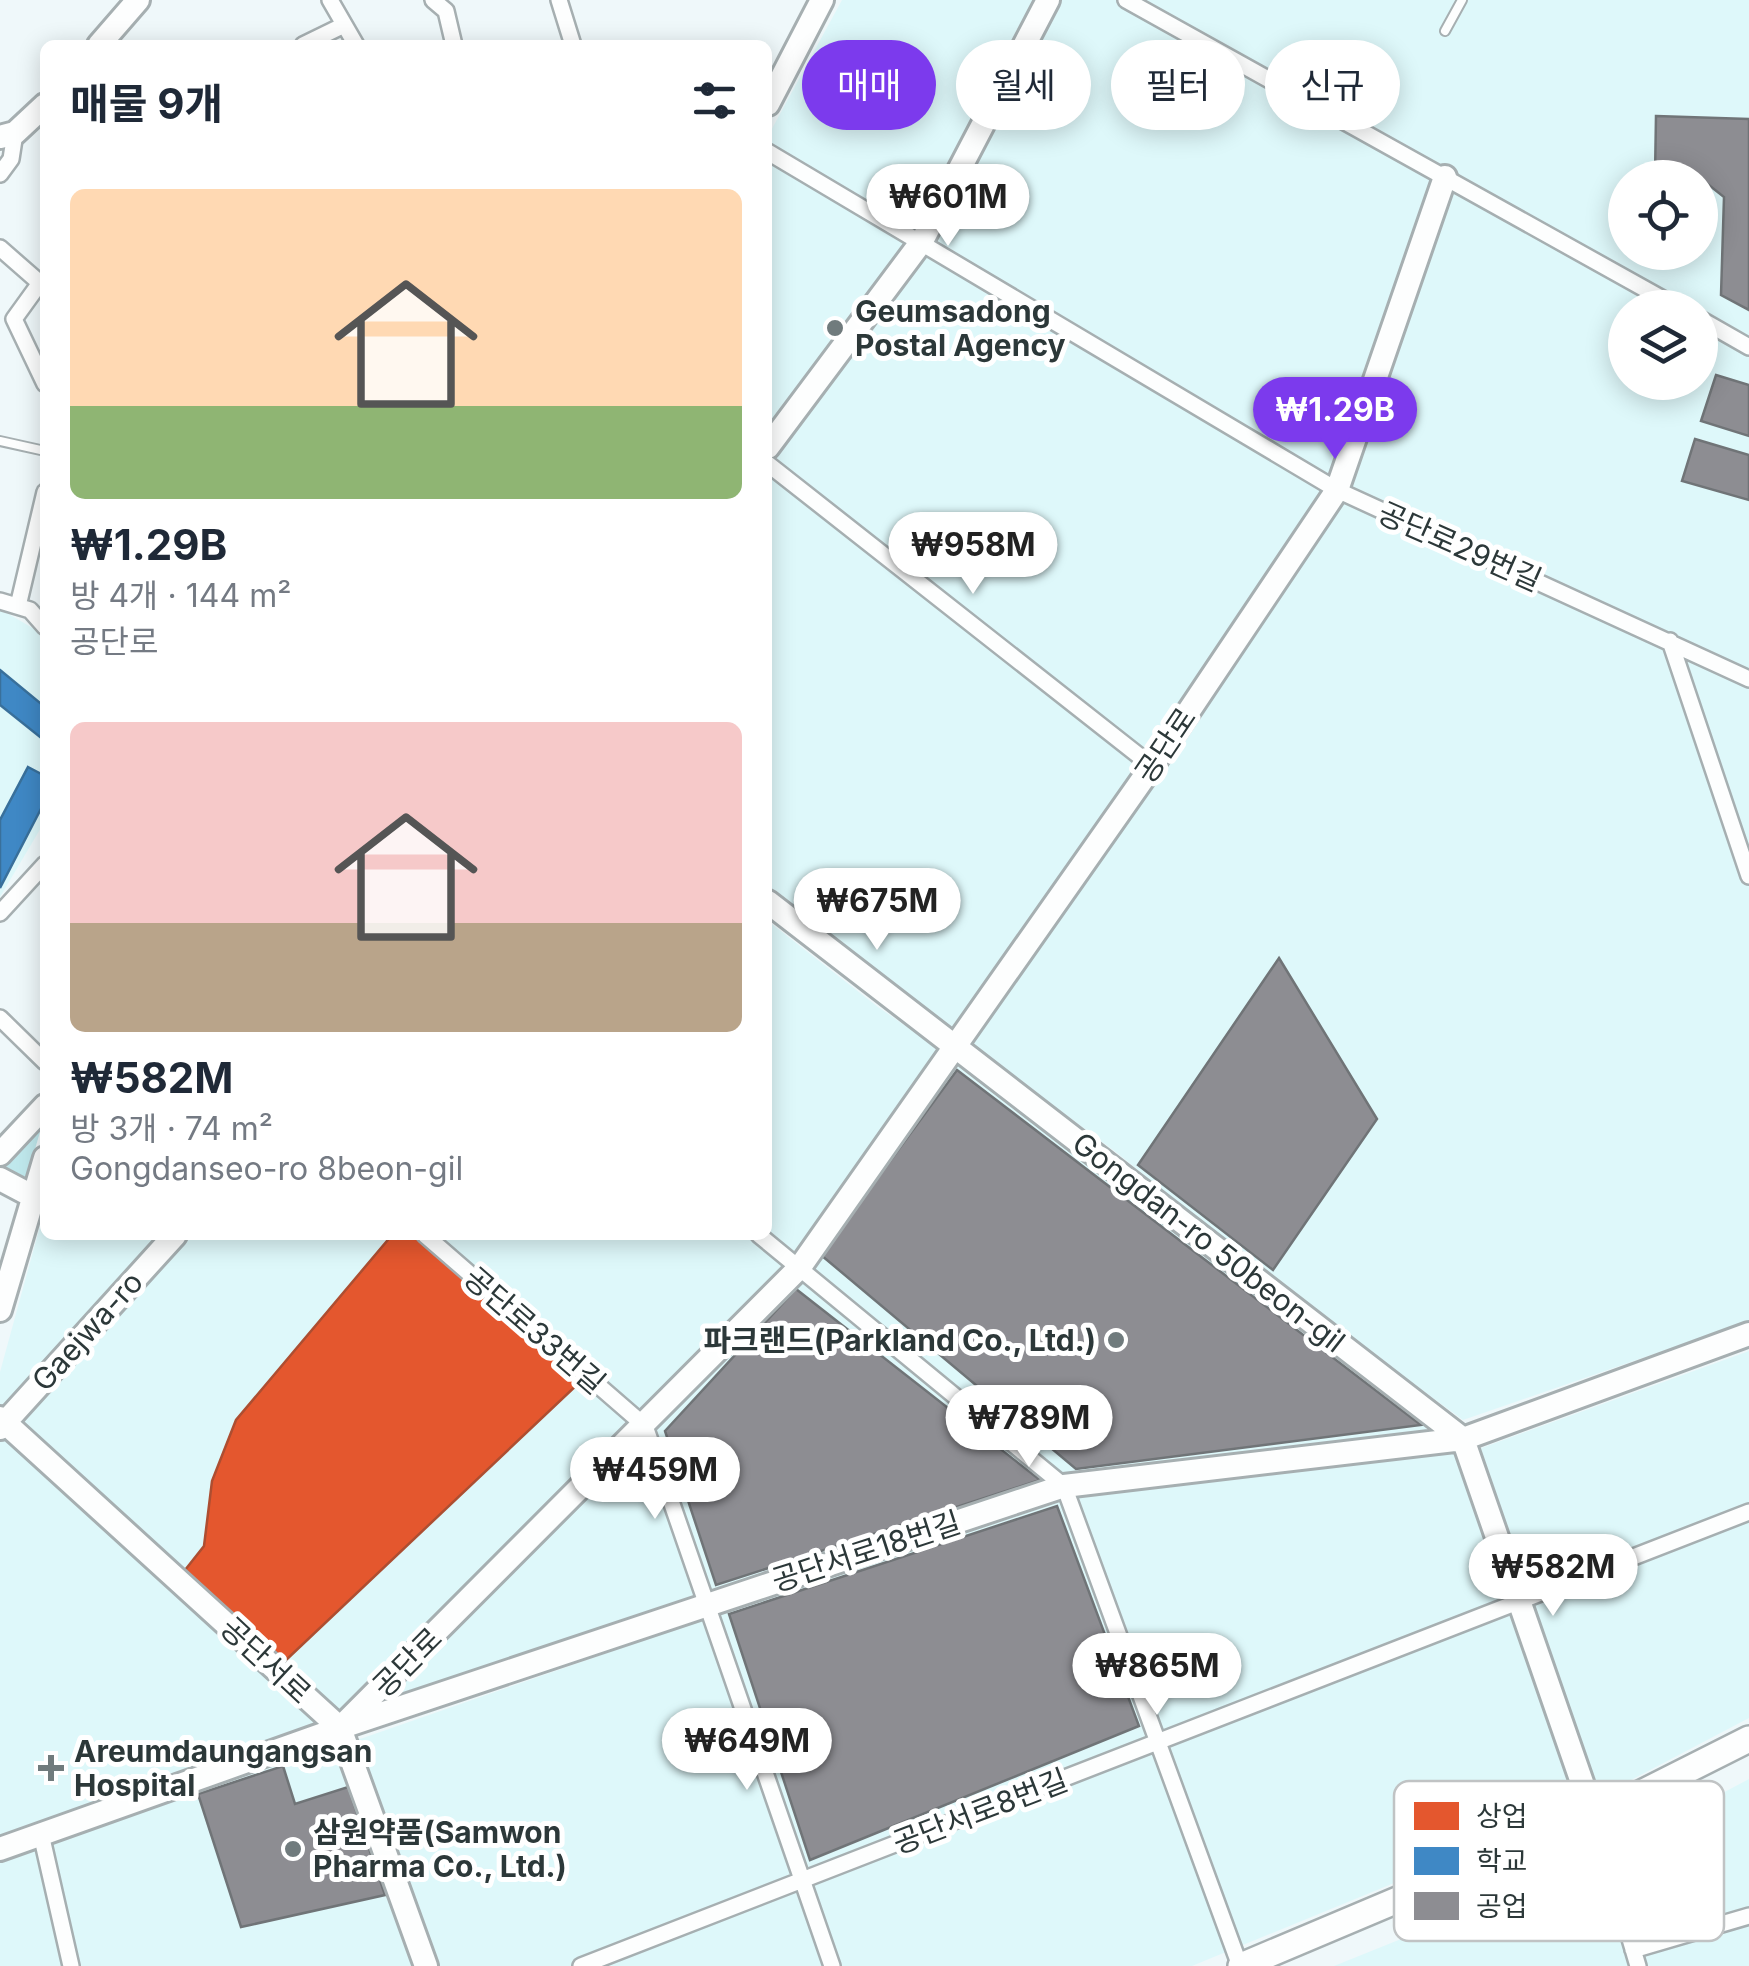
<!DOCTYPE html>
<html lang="ko">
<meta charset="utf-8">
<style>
:root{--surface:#fff;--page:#f2f2f3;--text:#1f2937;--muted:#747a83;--accent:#7c3aed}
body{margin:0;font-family:Inter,"Noto Sans KR",sans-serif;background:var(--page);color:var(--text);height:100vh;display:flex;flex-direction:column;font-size:38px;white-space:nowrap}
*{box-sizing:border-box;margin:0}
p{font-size:32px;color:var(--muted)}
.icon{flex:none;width:55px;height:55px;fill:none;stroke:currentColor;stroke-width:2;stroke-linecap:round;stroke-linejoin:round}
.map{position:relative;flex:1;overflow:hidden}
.sheet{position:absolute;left:40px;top:40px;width:732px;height:1200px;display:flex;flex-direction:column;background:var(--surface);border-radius:15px;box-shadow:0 5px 25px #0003}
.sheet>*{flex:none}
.hud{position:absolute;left:802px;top:40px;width:795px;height:90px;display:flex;gap:20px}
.buttons{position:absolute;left:1608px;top:160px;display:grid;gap:20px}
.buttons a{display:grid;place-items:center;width:110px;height:110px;border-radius:50%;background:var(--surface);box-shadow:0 5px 25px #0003;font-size:50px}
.price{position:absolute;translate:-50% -85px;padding:0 22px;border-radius:35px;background:#fff;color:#222;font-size:32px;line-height:65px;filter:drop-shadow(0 2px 5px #0008)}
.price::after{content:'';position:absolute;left:50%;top:60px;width:30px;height:22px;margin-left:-15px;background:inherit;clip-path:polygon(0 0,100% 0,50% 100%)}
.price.active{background:var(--accent);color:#fff}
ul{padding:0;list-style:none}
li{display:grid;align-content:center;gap:20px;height:530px;padding:0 30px}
li span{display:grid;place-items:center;height:310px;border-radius:15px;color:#555}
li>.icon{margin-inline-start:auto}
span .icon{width:180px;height:180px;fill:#fffc;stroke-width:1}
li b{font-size:42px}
h2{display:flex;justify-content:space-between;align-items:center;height:120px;padding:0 30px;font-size:42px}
.pill{padding:0 35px;border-radius:45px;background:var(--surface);box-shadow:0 5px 25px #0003;font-size:35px;line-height:90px}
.pill.active{background:var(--accent);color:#fff}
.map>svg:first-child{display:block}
.built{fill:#def8fa;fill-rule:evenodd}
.green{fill:#bfe8ec}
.shops{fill:#e4572e;stroke:#ad4e31;stroke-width:2.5}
.schools{fill:#3f88c5;stroke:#39709b;stroke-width:2.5}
.industry{fill:#8d8d92;stroke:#707477;stroke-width:2.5}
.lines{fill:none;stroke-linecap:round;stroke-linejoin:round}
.lane-casing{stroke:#a6afb1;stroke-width:12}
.street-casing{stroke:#a6afb1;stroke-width:20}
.secondary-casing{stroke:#a6afb1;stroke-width:28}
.primary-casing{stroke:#a6afb1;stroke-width:30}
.lane{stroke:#fdfefe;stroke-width:8}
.street{stroke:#fdfefe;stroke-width:15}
.secondary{stroke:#fdfefe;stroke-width:22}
.primary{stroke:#fdfefe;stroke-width:25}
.poi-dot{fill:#707b7d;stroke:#fff;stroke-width:4}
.labels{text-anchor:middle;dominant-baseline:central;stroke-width:10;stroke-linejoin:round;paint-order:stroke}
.poi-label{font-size:30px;font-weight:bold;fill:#2c3839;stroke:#fff;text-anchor:start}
.street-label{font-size:30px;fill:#2c3839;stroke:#fff}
.key{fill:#fff;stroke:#c0c3c4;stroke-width:2.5}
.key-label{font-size:28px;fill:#2c3839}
</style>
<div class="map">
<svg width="1749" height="1966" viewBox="0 0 1749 1966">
<rect width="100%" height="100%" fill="#eff8fa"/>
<path class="built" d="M 842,0 L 1749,0 L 1749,1321 L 1463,1420 L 1288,1292 L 1117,1153 L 768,892 L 768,136 ZM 1625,178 L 1700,178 L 1700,252 L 1625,252 ZM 1625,308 L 1700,308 L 1700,382 L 1625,382 Z
M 0,609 L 36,630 L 45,644 L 45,821 L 0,897 Z
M 768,921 L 878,1007 L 996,1088 L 1436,1429 L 1026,1490 L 693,1596 L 364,1707 L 146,1783 L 0,1838 L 0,1372 L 45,1208 L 45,1235 L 768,1235 Z
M 1749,1351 L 1749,1718 L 1612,1790 L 1557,1816 L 1192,1966 L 0,1966 L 0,1862 L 320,1749 L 363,1738 L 1040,1502 L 1476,1450 Z
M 1749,1779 L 1749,1966 L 1334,1966 L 1595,1861 Z"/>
<path class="green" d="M 45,1115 L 26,1180 L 0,1167 Z"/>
<path class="shops" d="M 392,1235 L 417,1235 L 580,1382 L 285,1661 L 185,1570 L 204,1546 L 212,1481 L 236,1420 Z"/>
<path class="schools" d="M 0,670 L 45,707 L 45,741 L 0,705 Z
M 28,767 L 45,776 L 45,801 L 0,888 L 0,820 Z"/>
<path class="industry" d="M 1656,116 L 1749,119 L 1749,310 L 1721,295 L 1724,197 L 1700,178 L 1655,176 Z
M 1716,375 L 1749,385 L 1749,436 L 1701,421 Z
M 1695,439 L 1749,455 L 1749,500 L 1682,481 Z
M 1279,958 L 1377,1119 L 1273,1270 L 1138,1165 Z
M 957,1070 L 1421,1425 L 1076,1469 L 821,1255 Z
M 796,1289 L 1040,1480 L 716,1585 L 665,1431 Z
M 1057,1506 L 1139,1726 L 810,1860 L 729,1614 Z
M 283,1766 L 295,1804 L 348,1787 L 385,1895 L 241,1927 L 198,1794 Z"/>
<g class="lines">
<g class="lane-casing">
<path id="lane" d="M 1445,31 L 1462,0
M 0,441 L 45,451"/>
</g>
<g class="street-casing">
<path id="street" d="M 330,0 L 356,45
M 433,0 L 446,11 L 454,45
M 559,0 L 573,45
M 1126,0 L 1679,308
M 303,45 L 344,25
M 768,152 L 1337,490 L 1749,679
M 0,174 L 11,159 L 15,133
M 0,248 L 40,283 L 14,319 L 45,384
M 1700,319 L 1749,347
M 768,464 L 1152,766
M 0,601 L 30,610 L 45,627
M 18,606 L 45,492
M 1670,641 L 1749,876
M 0,913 L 45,864
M 0,1018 L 45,1062
M 425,1235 L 645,1426 L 832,1966
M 759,1235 L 1064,1486 L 1240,1966
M 1594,1817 L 1638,1966
M 41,1834 L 71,1966
M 1633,1950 L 1749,1916
M 581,1966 L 1749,1512"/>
</g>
<g class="secondary-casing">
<path id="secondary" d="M 99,45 L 138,0
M 768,104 L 822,0
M 0,137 L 15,133 L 45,105
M 768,447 L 922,241 L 1048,0
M 768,902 L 1463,1439 L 1594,1817
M 0,1154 L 45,1106
M 0,1179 L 34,1197
M 0,1310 L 45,1158
M 0,1418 L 340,1728 L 426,1966
M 0,1428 L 175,1235
M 348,1725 L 1064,1486 L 1463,1439 L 1749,1334
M 0,1849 L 340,1728 L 800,1267 L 1152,766 L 1337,490 L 1445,177"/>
</g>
<g class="primary-casing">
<path id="primary" d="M 1241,1966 L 1594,1817 L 1749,1739"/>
</g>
<use href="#lane" class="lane"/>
<use href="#street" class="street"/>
<use href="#secondary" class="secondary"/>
<use href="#primary" class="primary"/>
</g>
<g class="poi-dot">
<circle cx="835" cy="328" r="10"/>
<circle cx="1116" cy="1340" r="10"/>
<path d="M46 1753h10v10h10v10h-10v10h-10v-10h-10v-10h10z"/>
<circle cx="293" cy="1849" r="10"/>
</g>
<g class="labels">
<g class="poi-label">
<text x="855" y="311">Geumsadong<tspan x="855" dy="34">Postal Agency</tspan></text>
<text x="1096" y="1340" text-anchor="end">파크랜드(Parkland Co., Ltd.)</text>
<text x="74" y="1751">Areumdaungangsan<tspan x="74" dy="34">Hospital</tspan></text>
<text x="313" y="1832">삼원약품(Samwon<tspan x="313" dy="34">Pharma Co., Ltd.)</tspan></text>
</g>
<g class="street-label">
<text transform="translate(1460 546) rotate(24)">공단로29번길</text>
<text transform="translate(1165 745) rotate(-56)">공단로</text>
<text transform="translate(1209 1242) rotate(38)">Gongdan-ro 50beon-gil</text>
<text transform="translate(535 1330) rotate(41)">공단로33번길</text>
<text transform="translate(87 1331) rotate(-48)">Gaejwa-ro</text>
<text transform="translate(866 1551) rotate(-18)">공단서로18번길</text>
<text transform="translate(266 1660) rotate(43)">공단서로</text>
<text transform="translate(407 1662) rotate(-45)">공단로</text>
<text transform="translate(980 1811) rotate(-21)">공단서로8번길</text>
</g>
</g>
<rect x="1394" y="1781" width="330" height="160" rx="15" class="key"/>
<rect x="1414" y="1802" width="45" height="28" fill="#e4572e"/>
<rect x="1414" y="1847" width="45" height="28" fill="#3f88c5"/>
<rect x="1414" y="1892" width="45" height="28" fill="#8d8d92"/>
<g class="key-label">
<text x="1476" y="1826">상업</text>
<text x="1476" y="1871">학교</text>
<text x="1476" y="1916">공업</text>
</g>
</svg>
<div class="buttons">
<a><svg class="icon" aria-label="locate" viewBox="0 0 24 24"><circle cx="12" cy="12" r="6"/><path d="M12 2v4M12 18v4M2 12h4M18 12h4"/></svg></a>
<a><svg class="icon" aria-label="layers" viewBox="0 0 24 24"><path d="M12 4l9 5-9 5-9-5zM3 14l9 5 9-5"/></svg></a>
</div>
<b class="price" style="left:948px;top:249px">₩601M</b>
<b class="price active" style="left:1335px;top:462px">₩1.29B</b>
<b class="price" style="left:973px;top:597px">₩958M</b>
<b class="price" style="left:877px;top:953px">₩675M</b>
<b class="price" style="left:1029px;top:1470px">₩789M</b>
<b class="price" style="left:655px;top:1522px">₩459M</b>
<b class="price" style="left:1553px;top:1619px">₩582M</b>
<b class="price" style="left:1157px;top:1718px">₩865M</b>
<b class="price" style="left:747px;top:1793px">₩649M</b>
<div class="hud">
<a class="pill active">매매</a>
<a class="pill">월세</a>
<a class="pill">필터</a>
<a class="pill">신규</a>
</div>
<section class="sheet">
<h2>매물 9개<svg class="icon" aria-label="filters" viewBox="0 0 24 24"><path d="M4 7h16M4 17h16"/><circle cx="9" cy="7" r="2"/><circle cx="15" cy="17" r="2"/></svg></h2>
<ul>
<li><span style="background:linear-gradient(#ffd9b3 70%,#8fb573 0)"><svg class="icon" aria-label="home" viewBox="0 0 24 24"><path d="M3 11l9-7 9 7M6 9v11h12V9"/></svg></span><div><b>₩1.29B</b><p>방 4개 · 144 m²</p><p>공단로</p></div></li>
<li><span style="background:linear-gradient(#f6c9c9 65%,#b9a48a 0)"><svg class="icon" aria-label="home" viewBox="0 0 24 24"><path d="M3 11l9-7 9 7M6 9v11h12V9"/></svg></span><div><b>₩582M</b><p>방 3개 · 74 m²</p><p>Gongdanseo-ro 8beon-gil</p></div></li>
</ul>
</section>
</div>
